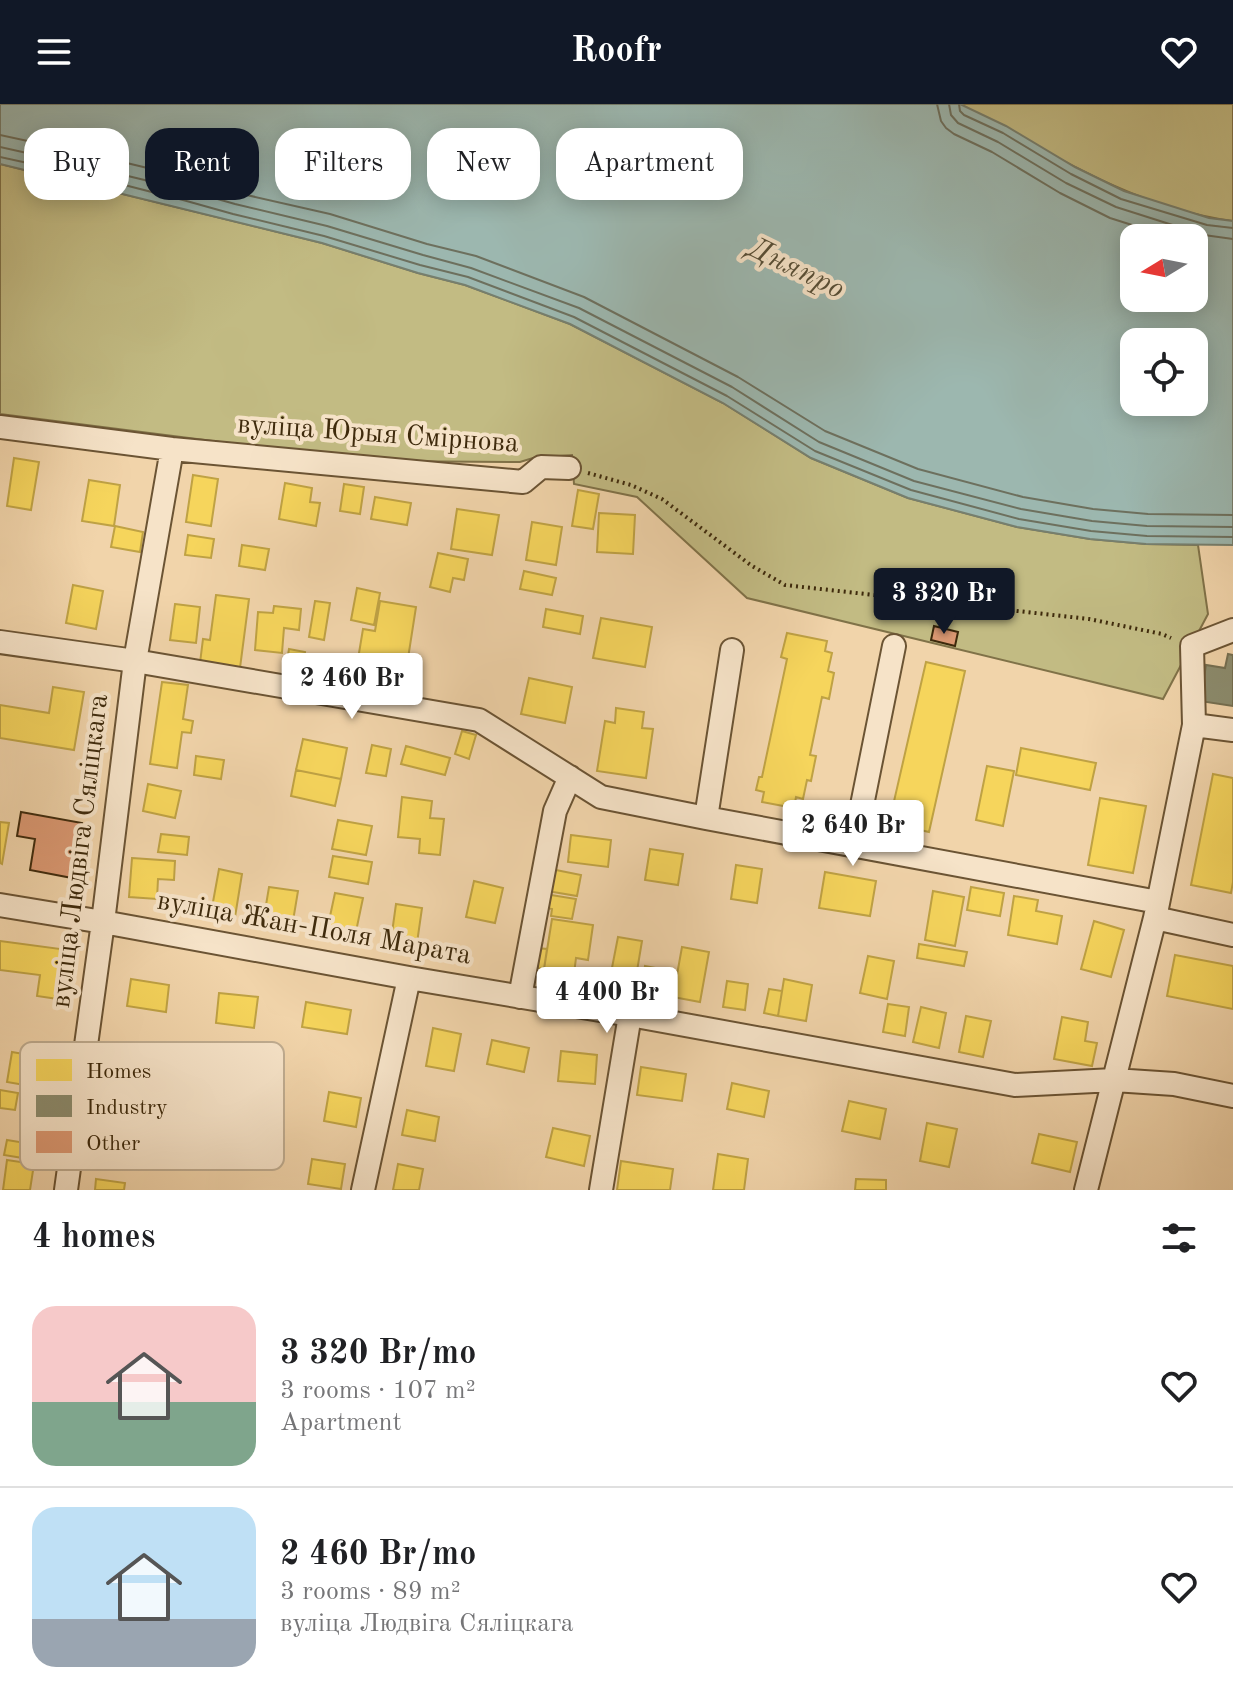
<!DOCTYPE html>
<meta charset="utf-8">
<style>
:root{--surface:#fff;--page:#f6f6f6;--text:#202124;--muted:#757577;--line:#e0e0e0;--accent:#111827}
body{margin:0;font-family:"Old Standard TT",serif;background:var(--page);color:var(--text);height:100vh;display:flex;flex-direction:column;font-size:30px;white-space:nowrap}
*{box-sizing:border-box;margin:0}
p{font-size:26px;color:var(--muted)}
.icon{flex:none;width:44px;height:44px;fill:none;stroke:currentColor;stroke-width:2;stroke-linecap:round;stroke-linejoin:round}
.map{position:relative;height:1086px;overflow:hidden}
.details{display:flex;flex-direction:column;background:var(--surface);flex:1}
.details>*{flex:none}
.guide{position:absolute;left:24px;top:24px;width:800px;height:72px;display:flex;gap:16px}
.needle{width:52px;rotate:260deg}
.fabs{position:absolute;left:1120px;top:120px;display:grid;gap:16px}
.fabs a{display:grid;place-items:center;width:88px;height:88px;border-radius:16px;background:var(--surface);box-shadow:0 4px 20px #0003;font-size:40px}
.price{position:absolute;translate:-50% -68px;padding:0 18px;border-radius:8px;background:#fff;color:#222;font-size:26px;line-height:52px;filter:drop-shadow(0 2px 4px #0008)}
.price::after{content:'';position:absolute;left:50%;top:48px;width:24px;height:18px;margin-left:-12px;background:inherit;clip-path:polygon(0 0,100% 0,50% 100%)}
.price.active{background:var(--accent);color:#fff}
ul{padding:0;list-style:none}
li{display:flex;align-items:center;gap:24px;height:200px;padding:0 32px}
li+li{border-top:2px solid var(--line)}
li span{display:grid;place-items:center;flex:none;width:224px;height:160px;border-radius:24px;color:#555}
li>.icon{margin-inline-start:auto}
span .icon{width:96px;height:96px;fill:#fffc;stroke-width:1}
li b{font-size:34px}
h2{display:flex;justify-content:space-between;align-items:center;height:96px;padding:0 32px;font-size:34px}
.pill{padding:0 28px;border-radius:24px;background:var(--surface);box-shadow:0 4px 20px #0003;font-size:28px;line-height:72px}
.pill.active{background:var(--accent);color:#fff}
header{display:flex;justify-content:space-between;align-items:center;height:104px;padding:0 32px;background:var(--accent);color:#fff;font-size:36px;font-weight:800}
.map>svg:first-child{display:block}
.green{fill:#c2bb83;stroke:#807248;stroke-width:2}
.water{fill:#9cb7af;stroke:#767f6e;stroke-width:2;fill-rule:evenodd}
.homes{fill:#f6d55c;stroke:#bfa244;stroke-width:2}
.industry{fill:#8c8c6e;stroke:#756f51;stroke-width:2}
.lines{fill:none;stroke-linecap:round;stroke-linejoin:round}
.shore{stroke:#6d705e;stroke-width:2}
.building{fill:#dc9973;stroke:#3e2a0c;stroke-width:2}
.minor-casing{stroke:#6b5434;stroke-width:26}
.path{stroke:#3e2a0c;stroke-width:4;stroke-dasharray:2 4;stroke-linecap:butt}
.minor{stroke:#f6e3c8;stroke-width:22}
.labels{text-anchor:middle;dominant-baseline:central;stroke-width:8;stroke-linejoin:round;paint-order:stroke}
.street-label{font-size:28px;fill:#3e2a0c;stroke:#f6e3c8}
.water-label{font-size:30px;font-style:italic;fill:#564d35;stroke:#f6e3c8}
.key{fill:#f6e3c8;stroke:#bfac90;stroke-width:2}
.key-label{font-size:22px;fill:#3e2a0c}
</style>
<header><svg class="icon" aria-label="menu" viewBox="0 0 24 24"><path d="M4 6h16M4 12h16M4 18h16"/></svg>Roofr<svg class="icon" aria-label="heart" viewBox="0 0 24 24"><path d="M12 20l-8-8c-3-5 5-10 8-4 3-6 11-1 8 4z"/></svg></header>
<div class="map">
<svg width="1233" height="1086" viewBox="0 0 1233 1086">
<rect width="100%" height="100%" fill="#f1d4aa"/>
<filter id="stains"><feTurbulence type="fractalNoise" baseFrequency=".0025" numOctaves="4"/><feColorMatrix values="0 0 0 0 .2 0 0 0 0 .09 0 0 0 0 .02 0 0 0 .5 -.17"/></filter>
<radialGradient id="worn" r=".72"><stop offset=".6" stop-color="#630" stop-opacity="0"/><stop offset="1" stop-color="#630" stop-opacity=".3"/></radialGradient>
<path class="green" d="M 960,0 L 1233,0 L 1233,117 C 1133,104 1047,47 960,0 Z
M 0,60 L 322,139 L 418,169 L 465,181 L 570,220 L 723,299 L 811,354 L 908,394 L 1017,423 L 1090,435 L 1146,440 L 1198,441 L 1208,510 L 1163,595 L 747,494 L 637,393 L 574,380 L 572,351 L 533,354 L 520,358 L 371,357 L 0,310 Z"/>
<path class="water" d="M 0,0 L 960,0 L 1006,22 L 1075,63 L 1124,87 L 1209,114 L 1233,117 L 1233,441 L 1146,440 L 1090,435 L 1017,423 L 908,394 L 811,354 L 723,299 L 570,220 L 465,181 L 418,169 L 322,139 L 0,60 ZM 1134,134 L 1194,134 L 1194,194 L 1134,194 ZM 1134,238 L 1194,238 L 1194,298 L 1134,298 Z"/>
<path class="homes" d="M 14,354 L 39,358 L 31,406 L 7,402 Z
M 193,371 L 218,375 L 211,422 L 186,418 Z
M 89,376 L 120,381 L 114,422 L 82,417 Z
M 285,379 L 312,384 L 310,398 L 320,399 L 316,422 L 279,415 Z
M 344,380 L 364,383 L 360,410 L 340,407 Z
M 578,386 L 599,390 L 593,425 L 572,422 Z
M 375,393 L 411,399 L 407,421 L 371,415 Z
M 457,405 L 499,411 L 492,451 L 451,445 Z
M 599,409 L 635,411 L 633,450 L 597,448 Z
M 532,418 L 562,423 L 556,461 L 526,456 Z
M 115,422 L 143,428 L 140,448 L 111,443 Z
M 188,431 L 214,435 L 211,454 L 185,451 Z
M 242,441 L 269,445 L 265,466 L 239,462 Z
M 438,449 L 468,455 L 464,476 L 453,474 L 450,488 L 430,483 Z
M 524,467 L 556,474 L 552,491 L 520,485 Z
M 73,481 L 103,487 L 96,525 L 66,519 Z
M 357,484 L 380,489 L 374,521 L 351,516 Z
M 216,491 L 249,495 L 240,564 L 200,559 L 203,535 L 210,536 Z
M 315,497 L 330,499 L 324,536 L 309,533 Z
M 380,497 L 416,503 L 404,580 L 373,575 L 375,564 L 357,561 L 363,525 L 375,527 Z
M 175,500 L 200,503 L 196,539 L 170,536 Z
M 274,502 L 301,505 L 299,526 L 284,524 L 282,549 L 255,546 L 258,508 L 273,509 Z
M 546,505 L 583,512 L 580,530 L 543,523 Z
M 601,514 L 652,523 L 645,563 L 593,554 Z
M 787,529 L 827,537 L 825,547 L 832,549 L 828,567 L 834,569 L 829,595 L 822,593 L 810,651 L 816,652 L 811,677 L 807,676 L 803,695 L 796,693 L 794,704 L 762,698 L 764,688 L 756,686 L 759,673 L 762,673 L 787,555 L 781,553 Z
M 289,545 L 305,548 L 301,571 L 285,568 Z
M 926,558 L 965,567 L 929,728 L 889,719 Z
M 529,574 L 572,583 L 565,619 L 521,610 Z
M 162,578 L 188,581 L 183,615 L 193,617 L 191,629 L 182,628 L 177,664 L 150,660 Z
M 53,583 L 84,588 L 74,646 L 0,634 L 0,601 L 49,609 Z
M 616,604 L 644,608 L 642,624 L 653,625 L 646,674 L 597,667 L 605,617 L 615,619 Z
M 462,627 L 476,631 L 469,655 L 455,650 Z
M 303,635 L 347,644 L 341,675 L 296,666 Z
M 372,641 L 391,645 L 386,672 L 366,669 Z
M 406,642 L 450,654 L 445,671 L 401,660 Z
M 1021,644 L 1096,659 L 1090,686 L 1016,671 Z
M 196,652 L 224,656 L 221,675 L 194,671 Z
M 987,662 L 1014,667 L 1003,722 L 976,716 Z
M 296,666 L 341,675 L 335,702 L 291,692 Z
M 1213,670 L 1233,674 L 1233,778 L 1231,789 L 1191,781 Z
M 148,680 L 181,687 L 175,714 L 143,707 Z
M 402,693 L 432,697 L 430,714 L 444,715 L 440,751 L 419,749 L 420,735 L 398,733 Z
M 1100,694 L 1146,702 L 1133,769 L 1088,761 Z
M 338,716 L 372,722 L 366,751 L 332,745 Z
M 0,718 L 9,719 L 2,760 L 0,759 Z
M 161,730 L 189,733 L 187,751 L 158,748 Z
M 571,731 L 611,736 L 608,763 L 568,758 Z
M 650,745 L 683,750 L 678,781 L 645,776 Z
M 333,752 L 372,758 L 368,780 L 329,773 Z
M 132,754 L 175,757 L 174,776 L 158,775 L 157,795 L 129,793 Z
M 736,761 L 762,765 L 757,799 L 731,795 Z
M 219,765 L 242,770 L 235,813 L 211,809 Z
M 551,765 L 581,771 L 577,792 L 547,787 Z
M 825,768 L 876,777 L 870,812 L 819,804 Z
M 474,777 L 503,784 L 495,819 L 466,813 Z
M 269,783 L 298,787 L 292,823 L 263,819 Z
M 971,783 L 1004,789 L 1000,812 L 967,806 Z
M 933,787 L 964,793 L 955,842 L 925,836 Z
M 335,789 L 363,794 L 354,837 L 326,831 Z
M 545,790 L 576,795 L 572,815 L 551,812 L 552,805 L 542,803 Z
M 1014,792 L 1038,796 L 1036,807 L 1062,812 L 1057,840 L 1008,831 Z
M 396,800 L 422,804 L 416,846 L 390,843 Z
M 552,815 L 593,821 L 588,856 L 576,854 L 574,870 L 544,865 Z
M 1094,817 L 1124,826 L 1111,873 L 1081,865 Z
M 618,833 L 642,837 L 635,879 L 610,874 Z
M 0,837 L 68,846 L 65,874 L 61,874 L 58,895 L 37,892 L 40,871 L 0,866 Z
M 919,840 L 967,848 L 964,862 L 917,854 Z
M 682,843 L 709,848 L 700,898 L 673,893 Z
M 537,844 L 547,845 L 544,865 L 534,864 Z
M 1175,851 L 1233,862 L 1233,905 L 1167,892 Z
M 868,852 L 894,857 L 887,895 L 860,889 Z
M 645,862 L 661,865 L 657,889 L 641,886 Z
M 131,875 L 169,881 L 166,908 L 127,902 Z
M 784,875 L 812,881 L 806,917 L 778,912 Z
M 727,877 L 748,880 L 745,906 L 723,903 Z
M 769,885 L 782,887 L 778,912 L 764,909 Z
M 219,889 L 258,893 L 254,924 L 216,919 Z
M 306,898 L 351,906 L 347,930 L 302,923 Z
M 888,900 L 909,903 L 905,932 L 883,928 Z
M 921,903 L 946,909 L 939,944 L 913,938 Z
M 966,912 L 991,917 L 983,953 L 959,948 Z
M 1062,913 L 1088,918 L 1085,937 L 1097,939 L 1092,962 L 1054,955 Z
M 433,924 L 461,930 L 454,967 L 426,962 Z
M 492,936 L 529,944 L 524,968 L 487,960 Z
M 561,947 L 597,951 L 595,980 L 558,977 Z
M 12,948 L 47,954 L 42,984 L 7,978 Z
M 641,963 L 686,970 L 682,997 L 637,991 Z
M 732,979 L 769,987 L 764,1013 L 727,1005 Z
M 0,986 L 18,989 L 15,1006 L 0,1004 Z
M 329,988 L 361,994 L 356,1023 L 324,1017 Z
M 849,997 L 886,1005 L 880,1035 L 842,1027 Z
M 407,1006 L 439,1013 L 435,1037 L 402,1031 Z
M 927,1019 L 957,1025 L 949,1063 L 920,1057 Z
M 553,1024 L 590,1032 L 584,1062 L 546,1053 Z
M 1039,1030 L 1077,1038 L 1070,1068 L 1032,1059 Z
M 7,1036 L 38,1041 L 35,1056 L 4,1051 Z
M 718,1050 L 748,1055 L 744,1086 L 713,1086 Z
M 312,1055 L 345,1060 L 341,1085 L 308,1080 Z
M 7,1056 L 34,1060 L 30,1086 L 3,1086 Z
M 621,1057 L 673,1065 L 670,1086 L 617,1086 Z
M 398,1060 L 423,1065 L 419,1086 L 393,1086 Z
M 96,1075 L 125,1079 L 124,1086 L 95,1086 Z
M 856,1075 L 886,1076 L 886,1086 L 855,1086 Z"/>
<path class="industry" d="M 1228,550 L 1233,551 L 1233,602 L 1200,597 L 1206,561 L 1225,564 Z"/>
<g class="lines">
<path class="shore" d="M 937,0 L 941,17 L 946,24 L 954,30 L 992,48 L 1060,89 L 1110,114 L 1173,134
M 949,0 L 951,11 L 958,19 L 998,38 L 1066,79 L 1116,103 L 1204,131 L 1233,135
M 959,0 L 960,7 L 964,11 L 1003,29 L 1071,70 L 1121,95 L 1207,121 L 1233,124
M 0,31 L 106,54 L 189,74 L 238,89 L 330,110 L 427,140 L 476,152 L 584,193 L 738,273 L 825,327 L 918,365 L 1023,393 L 1093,405 L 1148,410 L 1233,411
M 0,43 L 103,66 L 186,86 L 235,100 L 327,122 L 423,151 L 471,164 L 579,204 L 732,283 L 819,338 L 914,377 L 1021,405 L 1092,417 L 1147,422 L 1233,423
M 0,53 L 101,75 L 183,96 L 233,110 L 324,132 L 420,161 L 468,173 L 574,213 L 727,292 L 815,347 L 911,386 L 1019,415 L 1091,427 L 1147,432 L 1233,433"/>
</g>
<path class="building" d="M 934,522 L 958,528 L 955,542 L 931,536 Z
M 21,708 L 82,719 L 72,774 L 30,766 L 35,735 L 17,732 Z"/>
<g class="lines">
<g class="minor-casing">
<path id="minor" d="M 0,323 L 172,345 L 523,378 L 541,363 L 569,364
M 0,538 L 135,557 L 479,616 L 601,693 L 706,714 L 1158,798
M 1194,621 L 1233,626
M 706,714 L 732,546
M 854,741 L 894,542
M 0,801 L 103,818 L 409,874 L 630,911 L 1015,981 L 1114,976 L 1174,980 L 1233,992
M 1155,814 L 1233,831
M 520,893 L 555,707 L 570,673
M 66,1086 L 103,818 L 135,557 L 172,345
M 363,1086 L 409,874
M 601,1086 L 630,911
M 1086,1086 L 1155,814 L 1194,621 L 1192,542 L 1233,526"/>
</g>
<path class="path" d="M 588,369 L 631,381 L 662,395 L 752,462 L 785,481 L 1089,515 L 1162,530 L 1171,534"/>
<use href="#minor" class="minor"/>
</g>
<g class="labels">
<g class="street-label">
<text transform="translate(378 331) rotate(4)">вуліца Юрыя Смірнова</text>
<text transform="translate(81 747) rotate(-83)">вуліца Людвіга Сяліцкага</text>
<text transform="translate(314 825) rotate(10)">вуліца Жан-Поля Марата</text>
</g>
<g class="water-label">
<text transform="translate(796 165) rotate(26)">Дняпро</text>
</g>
</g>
<rect x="20" y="938" width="264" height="128" rx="12" class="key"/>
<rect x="36" y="955" width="36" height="22" fill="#f6d55c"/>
<rect x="36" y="991" width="36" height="22" fill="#8c8c6e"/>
<rect x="36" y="1027" width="36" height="22" fill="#dc9973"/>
<g class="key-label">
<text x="86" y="974">Homes</text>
<text x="86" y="1010">Industry</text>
<text x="86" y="1046">Other</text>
</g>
<rect width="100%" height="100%" filter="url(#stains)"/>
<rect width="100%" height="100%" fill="url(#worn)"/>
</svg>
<div class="fabs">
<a><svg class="needle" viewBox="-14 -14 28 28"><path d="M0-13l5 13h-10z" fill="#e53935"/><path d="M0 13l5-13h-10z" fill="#757577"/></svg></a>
<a><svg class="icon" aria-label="locate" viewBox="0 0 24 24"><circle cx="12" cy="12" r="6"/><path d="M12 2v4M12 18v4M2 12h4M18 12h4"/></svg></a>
</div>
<b class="price active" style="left:944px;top:532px">3 320 Br</b>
<b class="price" style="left:352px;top:617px">2 460 Br</b>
<b class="price" style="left:853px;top:764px">2 640 Br</b>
<b class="price" style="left:607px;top:931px">4 400 Br</b>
<div class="guide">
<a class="pill">Buy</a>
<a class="pill active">Rent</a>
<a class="pill">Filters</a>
<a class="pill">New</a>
<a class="pill">Apartment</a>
</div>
</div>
<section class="details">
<h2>4 homes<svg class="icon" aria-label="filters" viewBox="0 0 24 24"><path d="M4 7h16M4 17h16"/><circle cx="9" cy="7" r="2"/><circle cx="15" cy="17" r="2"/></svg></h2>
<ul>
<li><span style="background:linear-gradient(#f6c9c9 60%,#7fa58c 0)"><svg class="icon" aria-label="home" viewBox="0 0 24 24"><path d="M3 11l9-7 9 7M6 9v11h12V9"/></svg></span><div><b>3 320 Br/mo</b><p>3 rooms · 107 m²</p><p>Apartment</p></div><svg class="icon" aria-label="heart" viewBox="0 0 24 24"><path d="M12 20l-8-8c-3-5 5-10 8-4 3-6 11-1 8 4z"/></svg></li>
<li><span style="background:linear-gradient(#bfe0f5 70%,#9aa5b1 0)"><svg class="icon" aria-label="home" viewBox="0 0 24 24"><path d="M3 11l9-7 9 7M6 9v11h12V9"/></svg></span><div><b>2 460 Br/mo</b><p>3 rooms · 89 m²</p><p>вуліца Людвіга Сяліцкага</p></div><svg class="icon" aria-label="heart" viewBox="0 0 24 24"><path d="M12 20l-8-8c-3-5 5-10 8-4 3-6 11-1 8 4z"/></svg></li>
</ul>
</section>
